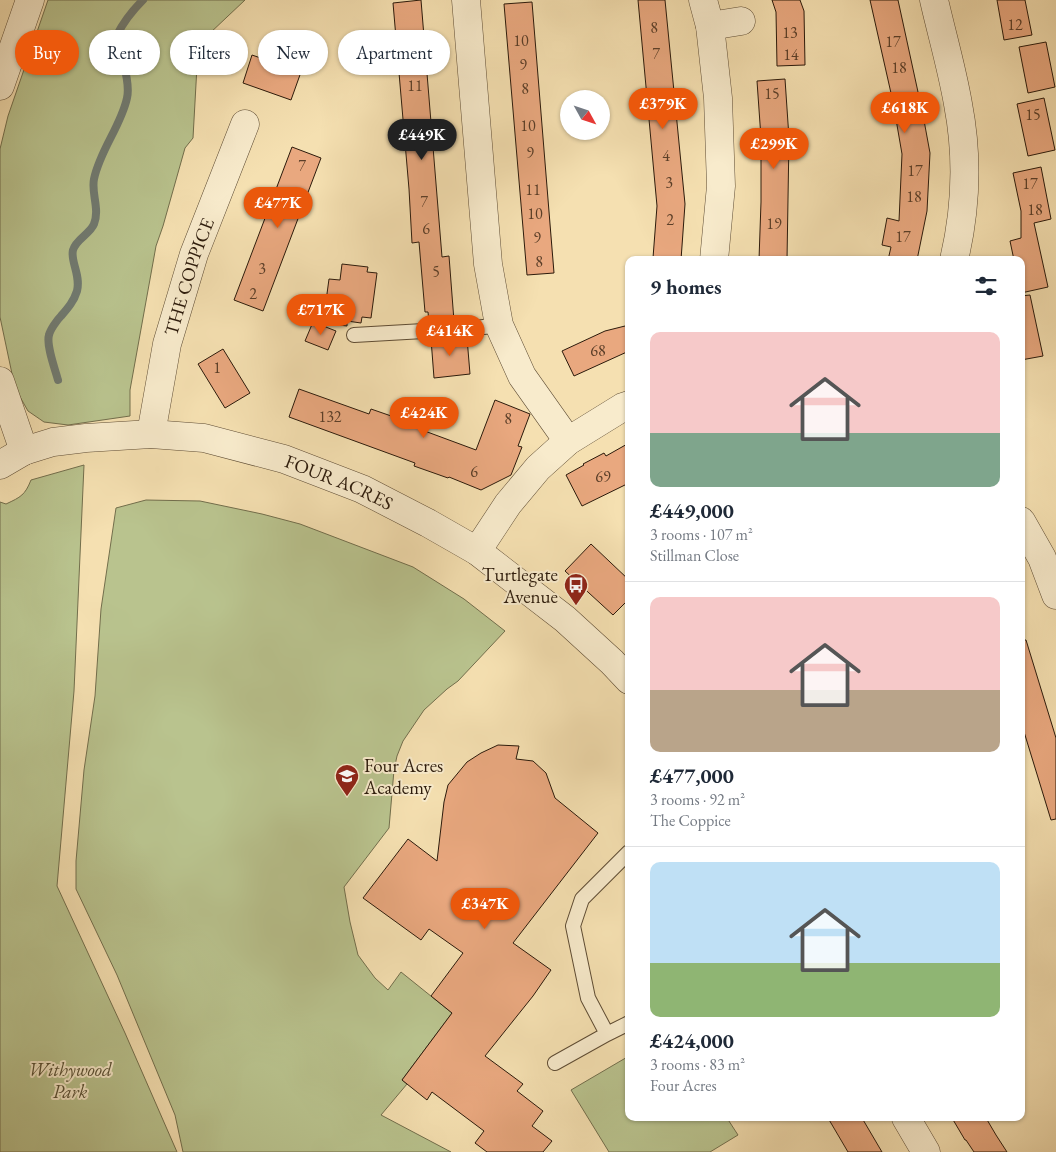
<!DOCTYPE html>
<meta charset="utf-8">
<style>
:root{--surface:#fff;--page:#f2f2f3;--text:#1f2937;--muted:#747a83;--line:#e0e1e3;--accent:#ea580c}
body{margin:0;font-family:"EB Garamond",serif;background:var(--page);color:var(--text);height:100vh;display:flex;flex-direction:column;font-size:19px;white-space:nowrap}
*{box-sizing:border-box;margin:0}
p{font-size:16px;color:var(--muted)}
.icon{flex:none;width:28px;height:28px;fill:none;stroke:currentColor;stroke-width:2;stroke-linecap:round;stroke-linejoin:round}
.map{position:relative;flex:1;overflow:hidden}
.drawer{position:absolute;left:625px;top:256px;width:400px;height:865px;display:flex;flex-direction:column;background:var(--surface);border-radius:10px;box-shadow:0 1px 4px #0004}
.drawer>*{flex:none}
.top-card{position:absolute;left:15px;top:30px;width:475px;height:45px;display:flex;gap:10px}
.needle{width:32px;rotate:130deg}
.tools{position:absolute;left:560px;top:90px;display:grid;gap:10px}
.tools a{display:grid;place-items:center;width:50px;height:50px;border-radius:50%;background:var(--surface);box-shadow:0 1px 4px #0004;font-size:25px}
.price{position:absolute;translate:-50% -42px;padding:0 11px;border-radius:18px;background:var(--accent);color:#fff;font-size:16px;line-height:32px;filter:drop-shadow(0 1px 2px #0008)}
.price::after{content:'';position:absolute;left:50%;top:30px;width:15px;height:11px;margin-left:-8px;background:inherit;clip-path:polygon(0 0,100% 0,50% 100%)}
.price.current{background:#222;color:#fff}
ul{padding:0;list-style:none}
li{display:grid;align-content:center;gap:10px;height:265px;padding:0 25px}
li+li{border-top:1px solid var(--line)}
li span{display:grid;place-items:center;height:155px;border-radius:10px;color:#555}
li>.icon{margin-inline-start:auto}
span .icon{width:90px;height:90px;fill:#fffc;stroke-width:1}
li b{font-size:21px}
h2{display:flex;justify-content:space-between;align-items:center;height:60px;padding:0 25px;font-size:21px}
.chip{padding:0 18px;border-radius:22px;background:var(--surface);box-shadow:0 1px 4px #0004;font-size:18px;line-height:45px}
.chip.current{background:var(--accent);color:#fff}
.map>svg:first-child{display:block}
.green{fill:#b9c38e;stroke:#726e4c}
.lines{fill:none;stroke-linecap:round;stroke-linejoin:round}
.stream{stroke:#717b72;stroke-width:8}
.building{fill:#e9a87f;stroke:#2b1a0b}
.lane-casing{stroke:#5e4c34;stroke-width:16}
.street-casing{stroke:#5e4c34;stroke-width:29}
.lane{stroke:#f8ebcc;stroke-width:14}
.street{stroke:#f8ebcc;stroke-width:28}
.labels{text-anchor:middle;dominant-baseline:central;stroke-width:4;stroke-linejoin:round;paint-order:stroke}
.number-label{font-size:16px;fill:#5a3e28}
.street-label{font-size:19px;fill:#2b1a0b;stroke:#f8ebcc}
.poi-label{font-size:19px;fill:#2b1a0b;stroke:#f8ebcc;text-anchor:end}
.park-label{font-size:19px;font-style:italic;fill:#564d32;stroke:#f8ebcc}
</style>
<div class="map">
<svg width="1056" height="1152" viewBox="0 0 1056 1152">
<rect width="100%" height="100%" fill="#f5e0b1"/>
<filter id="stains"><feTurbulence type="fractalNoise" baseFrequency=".004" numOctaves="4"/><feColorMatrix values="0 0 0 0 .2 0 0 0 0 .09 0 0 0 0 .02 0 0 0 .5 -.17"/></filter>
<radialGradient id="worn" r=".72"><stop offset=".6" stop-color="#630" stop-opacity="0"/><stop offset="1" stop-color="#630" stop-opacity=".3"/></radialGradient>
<path class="green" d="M 48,0 L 245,0 L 209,34 L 202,48 L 197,66 L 193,138 L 185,148 L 163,226 L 156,246 L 130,390 L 130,416 L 68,425 L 44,422 L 28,411 L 15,388 L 0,317 L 0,149 L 8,116 Z
M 84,465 L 74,691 L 57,886 L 125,1033 L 177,1152 L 0,1152 L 0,502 L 6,504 C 21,497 25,495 31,480 Z
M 146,500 L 200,501 L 262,514 L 300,524 L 413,567 L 464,599 L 505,631 L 458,681 L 447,689 L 424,710 L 403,741 L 397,756 L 394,770 L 389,828 L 344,887 L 350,922 L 358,955 L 375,978 L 388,990 L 401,972 L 452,1013 L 402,1080 L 407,1084 L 381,1115 L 451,1152 L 183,1152 L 175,1115 L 117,975 L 76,889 L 76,861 L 84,770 L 95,696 L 101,609 L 116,508 Z
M 629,1056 L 629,1118 L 727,1118 L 738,1135 L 710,1152 L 609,1152 L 571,1090 Z"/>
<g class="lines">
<path class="stream" d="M 58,380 C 55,369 46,345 49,335 C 50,330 57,320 61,316 C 68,308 74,301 77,291 C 81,275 70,261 73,250 C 76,239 90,234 94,224 C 100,209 91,193 94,179 C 100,150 121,126 127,98 C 131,81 119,52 117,35 C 124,21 132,11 143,0"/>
</g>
<path class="building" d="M 421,0 L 442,257 L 449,256 L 454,321 L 429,322 L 428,312 L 425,312 L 419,242 L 412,243 L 409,189 L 393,3 Z
M 638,0 L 665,0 L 685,204 L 681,260 L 653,258 L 657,206 Z
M 772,0 L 800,0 L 804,11 L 805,65 L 777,66 L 776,12 Z
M 870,0 L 898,0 L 923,115 L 930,153 L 927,211 L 917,260 L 888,260 L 891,247 L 882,245 L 887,218 L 899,221 L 902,154 L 893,102 Z
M 997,0 L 1025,0 L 1032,35 L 1004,40 Z
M 532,2 L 554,273 L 527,275 L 504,4 Z
M 1046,42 L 1055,87 L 1028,93 L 1019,47 Z
M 252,55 L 301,72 L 291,100 L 243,83 Z
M 785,79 L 789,138 L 787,260 L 759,260 L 761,202 L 761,138 L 757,81 Z
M 1044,98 L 1055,150 L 1028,156 L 1017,104 Z
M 292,147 L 321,158 L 263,311 L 234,300 Z
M 1041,167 L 1051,219 L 1034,223 L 1048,287 L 1021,293 L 1021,260 L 1014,260 L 1010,241 L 1021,238 L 1021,211 L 1013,173 Z
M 342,264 L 368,267 L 367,272 L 377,273 L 371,318 L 362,317 L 361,323 L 347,321 L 347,326 L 323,323 L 329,279 L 340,280 Z
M 1030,295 L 1043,356 L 1021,360 L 1021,296 Z
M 313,322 L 336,331 L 328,350 L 305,341 Z
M 629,325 L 629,351 L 574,376 L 562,351 L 605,331 Z
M 455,338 L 467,338 L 470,374 L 434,378 L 431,339 Z
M 223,349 L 250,393 L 225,408 L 198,364 Z
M 299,389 L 369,414 L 371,409 L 423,427 L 422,430 L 476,450 L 495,400 L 530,414 L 518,446 L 522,447 L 511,475 L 481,490 L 449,477 L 448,478 L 414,466 L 415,463 L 289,417 Z
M 629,443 L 629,483 L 582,506 L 566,475 L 584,465 L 583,464 L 604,453 L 606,456 Z
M 591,544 L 629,580 L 629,599 L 613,615 L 565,571 Z
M 1021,640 L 1026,640 L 1056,738 L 1056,819 L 1051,820 L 1021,722 Z
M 498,745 L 519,746 L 516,759 L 533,761 L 546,773 L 555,798 L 598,833 L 513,943 L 551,970 L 533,996 L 485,1056 L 523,1084 L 517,1091 L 543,1111 L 532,1126 L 552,1141 L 543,1152 L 487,1152 L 475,1143 L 484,1131 L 432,1092 L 427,1100 L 402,1080 L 452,1013 L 431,996 L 463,953 L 429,929 L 421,940 L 363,898 L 408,839 L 437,861 L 444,802 L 448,785 L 467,762 L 481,753 Z
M 828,1118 L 862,1118 L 882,1152 L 848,1152 Z
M 952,1118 L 986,1118 L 996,1135 L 1007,1152 L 974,1152 L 966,1140 L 965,1140 Z"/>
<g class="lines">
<g class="lane-casing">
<path id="lane" d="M 354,335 L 476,328 L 499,325
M 629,852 L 582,899 L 573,926 L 588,998 L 607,1034 L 629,1023
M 555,1063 L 607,1034"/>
</g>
<g class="street-casing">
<g id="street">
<path d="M 466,0 L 488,264 L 499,325 L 522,376 L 568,441"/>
<path d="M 703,0 L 710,26 L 718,98 L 721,186 L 714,260"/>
<path d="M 934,0 C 942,35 952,69 958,104 C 968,156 966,209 954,260"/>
<path d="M 710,26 L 741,21"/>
<path d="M 0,86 L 30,0"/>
<path d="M 0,381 L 24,451"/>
<path id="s1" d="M 151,434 L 167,344 L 194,254 L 245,124"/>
<path id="s2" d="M 0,465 L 24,451 L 53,442 L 86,438 L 151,434 L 204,438 L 284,459 L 362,489 L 428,523 L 477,551 L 565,619 L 612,662 L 629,680"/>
<path d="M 1021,521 L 1042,558 L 1056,595"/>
<path d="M 477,551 L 508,504 L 538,468 L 568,441 L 623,407 L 629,405"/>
<path d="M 906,1118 L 926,1152"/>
</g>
</g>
<use href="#lane" class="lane"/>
<use href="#street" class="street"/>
</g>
<defs>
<g id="bus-pin" transform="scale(1.25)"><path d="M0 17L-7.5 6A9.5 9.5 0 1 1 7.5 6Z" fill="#8f2418" stroke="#f8ebcc"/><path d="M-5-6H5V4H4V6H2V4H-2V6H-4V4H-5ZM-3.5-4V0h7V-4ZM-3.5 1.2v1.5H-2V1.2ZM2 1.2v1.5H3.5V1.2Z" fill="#fff"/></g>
<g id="school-pin" transform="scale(1.25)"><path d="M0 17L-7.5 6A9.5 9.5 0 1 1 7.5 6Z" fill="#8f2418" stroke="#f8ebcc"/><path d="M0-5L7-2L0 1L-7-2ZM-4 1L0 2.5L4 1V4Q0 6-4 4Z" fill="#fff"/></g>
</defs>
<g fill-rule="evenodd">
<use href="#bus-pin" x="576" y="585"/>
<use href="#school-pin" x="347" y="776"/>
</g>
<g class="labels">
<g class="number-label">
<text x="1015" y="24">12</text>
<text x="654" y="27">8</text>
<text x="790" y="32">13</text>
<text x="521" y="40">10</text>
<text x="893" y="41">17</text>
<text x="656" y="53">7</text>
<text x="791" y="54">14</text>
<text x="523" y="64">9</text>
<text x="899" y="67">18</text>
<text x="415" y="85">11</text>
<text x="525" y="88">8</text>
<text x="772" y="93">15</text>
<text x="1033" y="114">15</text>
<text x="528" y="125">10</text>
<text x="530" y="152">9</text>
<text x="666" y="155">4</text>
<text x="302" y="165">7</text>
<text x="915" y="170">17</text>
<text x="669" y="182">3</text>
<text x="1030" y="183">17</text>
<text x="533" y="189">11</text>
<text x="914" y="196">18</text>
<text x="424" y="201">7</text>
<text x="1035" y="209">18</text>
<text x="535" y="213">10</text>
<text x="670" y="219">2</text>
<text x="774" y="223">19</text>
<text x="426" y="228">6</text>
<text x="903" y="236">17</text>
<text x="537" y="237">9</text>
<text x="539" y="261">8</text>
<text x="262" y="268">3</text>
<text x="436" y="271">5</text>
<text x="253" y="293">2</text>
<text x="598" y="350">68</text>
<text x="217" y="367">1</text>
<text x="330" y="416">132</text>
<text x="508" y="418">8</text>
<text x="474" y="471">6</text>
<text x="603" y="476">69</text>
</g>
<g class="street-label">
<text stroke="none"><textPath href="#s1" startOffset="162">THE COPPICE</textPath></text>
<text stroke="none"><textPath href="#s2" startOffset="352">FOUR ACRES</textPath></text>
</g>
<g class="poi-label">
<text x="558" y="574">Turtlegate<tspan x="558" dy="22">Avenue</tspan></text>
<text x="364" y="765" text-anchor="start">Four Acres<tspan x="364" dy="22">Academy</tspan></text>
</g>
<g class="park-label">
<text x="70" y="1069">Withywood<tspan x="70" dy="22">Park</tspan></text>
</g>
</g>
<rect width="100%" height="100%" filter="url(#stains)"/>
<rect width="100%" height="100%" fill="url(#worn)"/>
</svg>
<div class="tools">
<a><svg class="needle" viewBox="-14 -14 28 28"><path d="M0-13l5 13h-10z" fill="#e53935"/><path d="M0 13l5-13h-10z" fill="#747a83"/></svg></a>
</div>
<b class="price" style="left:663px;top:130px">£379K</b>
<b class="price" style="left:905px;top:134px">£618K</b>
<b class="price current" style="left:422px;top:161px">£449K</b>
<b class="price" style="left:774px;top:170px">£299K</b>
<b class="price" style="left:278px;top:229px">£477K</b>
<b class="price" style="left:321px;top:336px">£717K</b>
<b class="price" style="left:450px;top:357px">£414K</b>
<b class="price" style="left:424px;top:439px">£424K</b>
<b class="price" style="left:485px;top:930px">£347K</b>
<div class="top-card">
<a class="chip current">Buy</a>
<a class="chip">Rent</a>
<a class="chip">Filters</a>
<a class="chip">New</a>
<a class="chip">Apartment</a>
</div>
<section class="drawer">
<h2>9 homes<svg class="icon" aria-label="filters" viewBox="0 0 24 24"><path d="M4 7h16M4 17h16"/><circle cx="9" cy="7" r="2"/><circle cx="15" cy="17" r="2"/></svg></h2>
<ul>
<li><span style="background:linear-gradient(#f6c9c9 65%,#7fa58c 0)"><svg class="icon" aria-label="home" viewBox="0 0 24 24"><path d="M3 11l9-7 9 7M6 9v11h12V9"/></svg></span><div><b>£449,000</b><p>3 rooms · 107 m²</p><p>Stillman Close</p></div></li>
<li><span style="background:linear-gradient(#f6c9c9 60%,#b9a48a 0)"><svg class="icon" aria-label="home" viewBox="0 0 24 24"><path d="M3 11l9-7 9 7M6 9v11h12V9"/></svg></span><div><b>£477,000</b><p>3 rooms · 92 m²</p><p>The Coppice</p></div></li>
<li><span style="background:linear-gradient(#bfe0f5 65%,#8fb573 0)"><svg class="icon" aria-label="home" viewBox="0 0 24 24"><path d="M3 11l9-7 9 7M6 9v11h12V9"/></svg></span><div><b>£424,000</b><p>3 rooms · 83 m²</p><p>Four Acres</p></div></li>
</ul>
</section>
</div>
